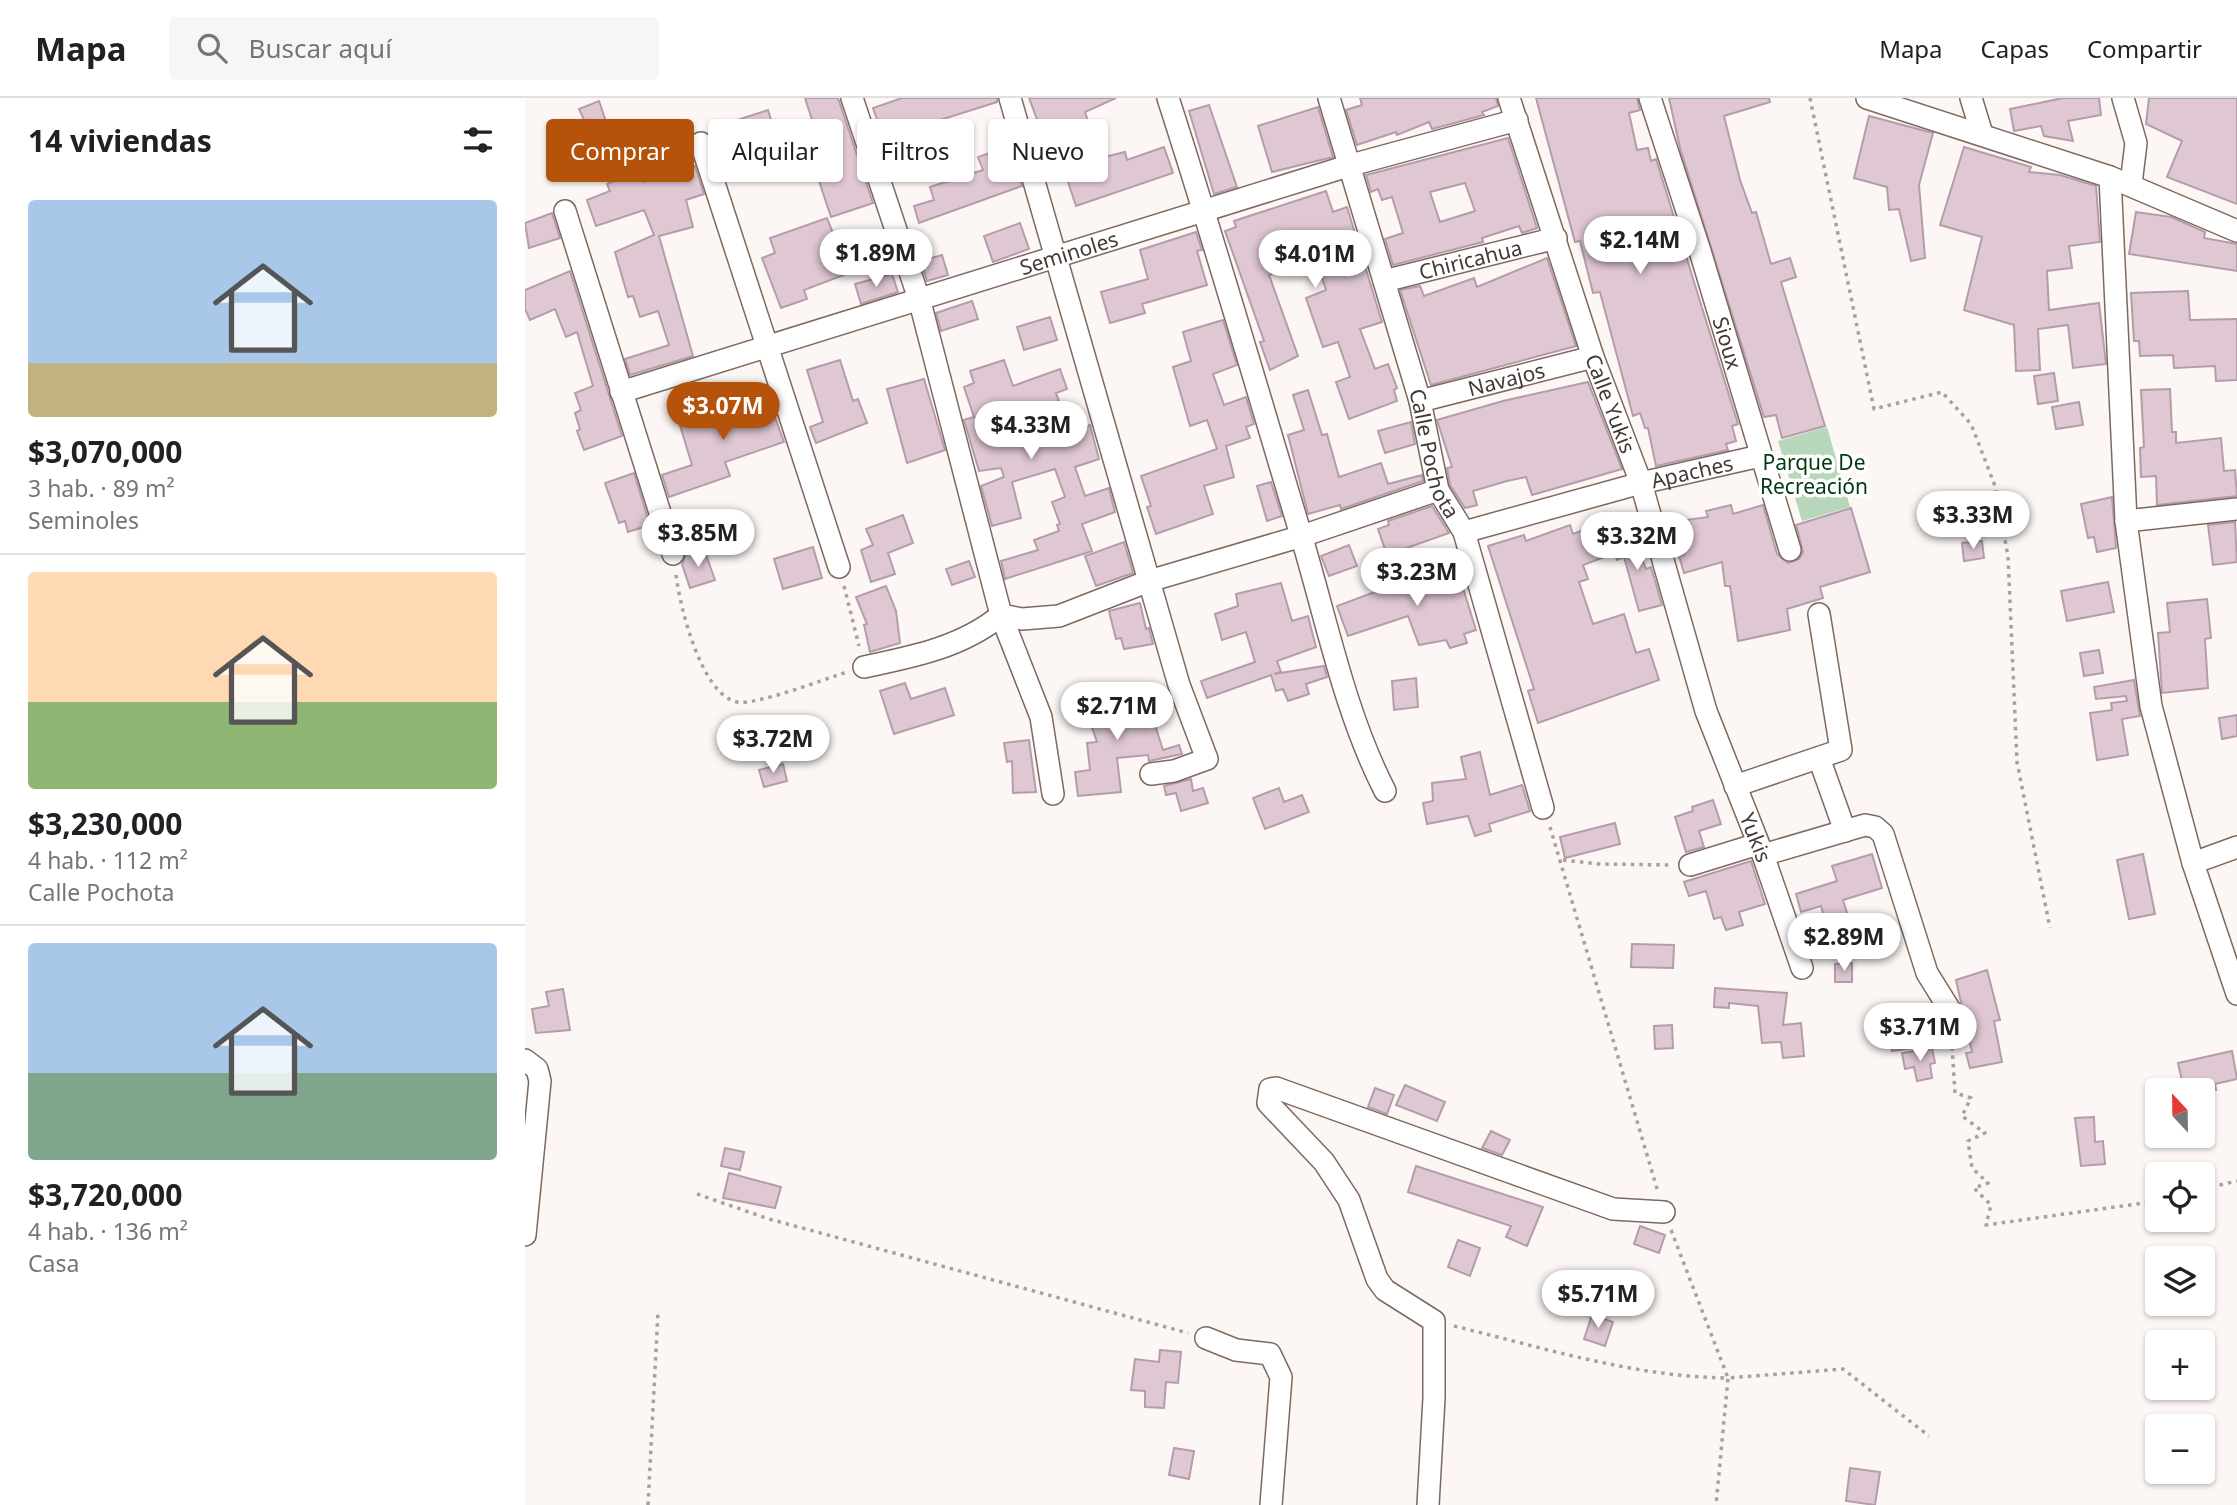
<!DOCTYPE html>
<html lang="es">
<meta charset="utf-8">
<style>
:root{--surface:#fff;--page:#f6f6f6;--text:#202124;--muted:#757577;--line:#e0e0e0;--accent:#b45309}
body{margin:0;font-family:"Noto Sans",sans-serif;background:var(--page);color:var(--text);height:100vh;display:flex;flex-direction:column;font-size:26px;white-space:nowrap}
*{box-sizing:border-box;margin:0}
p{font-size:23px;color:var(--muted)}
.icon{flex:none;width:38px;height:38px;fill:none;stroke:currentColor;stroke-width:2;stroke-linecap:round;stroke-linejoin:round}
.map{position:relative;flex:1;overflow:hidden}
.sheet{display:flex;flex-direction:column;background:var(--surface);width:525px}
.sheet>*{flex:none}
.top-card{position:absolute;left:21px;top:21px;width:665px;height:63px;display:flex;gap:14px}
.needle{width:46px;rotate:338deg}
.tools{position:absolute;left:1620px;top:980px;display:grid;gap:14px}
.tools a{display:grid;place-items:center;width:70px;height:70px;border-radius:7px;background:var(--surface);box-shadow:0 2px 5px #0004;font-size:35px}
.price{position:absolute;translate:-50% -60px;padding:0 16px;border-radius:24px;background:#fff;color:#222;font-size:23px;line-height:46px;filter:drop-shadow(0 2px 4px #0008)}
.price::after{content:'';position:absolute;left:50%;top:42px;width:21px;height:16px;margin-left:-10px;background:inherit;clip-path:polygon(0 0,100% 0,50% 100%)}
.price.current{background:var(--accent);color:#fff}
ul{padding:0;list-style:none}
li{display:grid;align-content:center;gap:14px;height:371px;padding:0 28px}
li+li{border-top:2px solid var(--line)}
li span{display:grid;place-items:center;height:217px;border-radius:7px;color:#555}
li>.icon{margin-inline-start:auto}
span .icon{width:126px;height:126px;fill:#fffc;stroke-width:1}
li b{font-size:30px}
h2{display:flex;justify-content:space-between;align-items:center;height:84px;padding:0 28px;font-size:30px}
.chip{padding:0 24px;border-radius:7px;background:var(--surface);box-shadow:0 2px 5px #0004;font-size:24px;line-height:63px}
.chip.current{background:var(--accent);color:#fff}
header{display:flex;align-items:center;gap:42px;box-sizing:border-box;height:98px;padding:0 35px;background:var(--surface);border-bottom:2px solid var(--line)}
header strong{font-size:33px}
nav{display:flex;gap:38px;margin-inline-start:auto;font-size:24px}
.search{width:490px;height:63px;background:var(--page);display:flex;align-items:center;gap:18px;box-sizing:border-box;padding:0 24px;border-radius:7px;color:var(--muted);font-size:26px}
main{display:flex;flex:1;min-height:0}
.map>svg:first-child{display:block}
.green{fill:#b6d7b9}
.building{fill:#dfc7d4;stroke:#b49da9;stroke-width:2;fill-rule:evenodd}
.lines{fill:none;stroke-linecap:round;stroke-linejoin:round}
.minor-casing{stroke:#7e695e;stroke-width:24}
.path{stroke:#a8a19d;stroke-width:3.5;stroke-dasharray:3.5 5;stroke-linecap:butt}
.minor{stroke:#fff;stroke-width:21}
.labels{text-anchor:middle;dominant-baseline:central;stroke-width:7;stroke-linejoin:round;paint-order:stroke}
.street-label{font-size:21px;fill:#433934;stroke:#fff}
.park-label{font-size:21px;fill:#00390e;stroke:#fff}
</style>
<header>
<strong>Mapa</strong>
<div class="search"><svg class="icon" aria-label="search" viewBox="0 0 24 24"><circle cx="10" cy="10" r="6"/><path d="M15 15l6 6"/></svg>Buscar aquí</div>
<nav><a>Mapa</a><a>Capas</a><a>Compartir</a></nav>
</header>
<main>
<section class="sheet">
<h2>14 viviendas<svg class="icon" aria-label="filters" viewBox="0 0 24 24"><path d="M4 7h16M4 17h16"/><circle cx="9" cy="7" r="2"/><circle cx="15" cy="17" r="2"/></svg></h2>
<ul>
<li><span style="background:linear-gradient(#a9c7e8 75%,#c2b280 0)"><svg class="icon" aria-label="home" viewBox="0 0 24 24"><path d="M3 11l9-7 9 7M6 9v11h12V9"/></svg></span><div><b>$3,070,000</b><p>3 hab. · 89 m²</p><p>Seminoles</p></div></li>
<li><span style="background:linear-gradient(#ffd9b3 60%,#8fb573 0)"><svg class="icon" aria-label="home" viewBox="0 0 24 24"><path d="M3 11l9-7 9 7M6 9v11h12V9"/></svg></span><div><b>$3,230,000</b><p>4 hab. · 112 m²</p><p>Calle Pochota</p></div></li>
<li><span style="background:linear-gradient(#a9c7e8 60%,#7fa58c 0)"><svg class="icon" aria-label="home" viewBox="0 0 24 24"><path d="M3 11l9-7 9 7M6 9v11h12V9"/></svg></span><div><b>$3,720,000</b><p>4 hab. · 136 m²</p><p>Casa</p></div></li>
</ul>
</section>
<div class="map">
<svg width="1712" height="1407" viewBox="0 0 1712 1407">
<rect width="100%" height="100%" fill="#fcf7f4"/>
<path class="green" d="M 1302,329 L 1325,409 L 1277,423 L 1253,343 Z"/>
<path class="building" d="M 280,0 L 313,0 L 348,105 L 306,119 L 278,35 L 290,31 Z
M 377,0 L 472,0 L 472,4 L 393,29 L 402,59 L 372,67 L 360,28 L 355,30 L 348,10 Z
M 504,0 L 591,0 L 560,14 L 575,60 L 600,54 L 602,62 L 639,49 L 648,75 L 551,108 L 540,75 L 533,77 Z
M 835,0 L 971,0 L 973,8 L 957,14 L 959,17 L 907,31 L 904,24 L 872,37 L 871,34 L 832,47 L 821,12 L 837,7 Z
M 1011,0 L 1112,0 L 1115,12 L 1104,15 L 1112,52 L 1123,50 L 1126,63 L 1131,61 L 1213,326 L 1207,328 L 1211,343 L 1201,346 L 1203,352 L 1131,368 L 1123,330 L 1120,330 L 1115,315 L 1108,318 L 1075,194 L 1068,195 L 1055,143 L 1050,144 Z
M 1144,0 L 1244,0 L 1245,4 L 1199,18 L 1215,82 L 1227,115 L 1231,114 L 1246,166 L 1265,160 L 1271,179 L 1256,184 L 1300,328 L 1257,340 L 1251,317 L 1239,319 L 1155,50 Z
M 1538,0 L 1574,0 L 1576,17 L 1543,23 L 1548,43 L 1519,38 L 1516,28 L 1489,33 L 1485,11 Z
M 1624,0 L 1712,0 L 1712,106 L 1642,79 L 1657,43 L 1621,26 Z
M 74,3 L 84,32 L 54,43 L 48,29 L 60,24 L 54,11 Z
M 684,7 L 712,89 L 689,96 L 664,13 Z
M 793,9 L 808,59 L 747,74 L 733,28 Z
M 243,12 L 252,41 L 204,57 L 194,28 Z
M 1344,18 L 1408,35 L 1394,87 L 1400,160 L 1386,163 L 1374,111 L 1364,112 L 1362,89 L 1329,80 Z
M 983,40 L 1012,130 L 997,135 L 994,128 L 957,140 L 958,144 L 868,167 L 860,141 L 878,135 L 867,99 L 857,102 L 853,91 L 846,94 L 841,77 ZM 940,85 L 950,113 L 915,124 L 905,94 Z
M 484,48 L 497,88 L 394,125 L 389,108 L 409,102 L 405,89 L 458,72 L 453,59 Z
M 1439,49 L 1506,69 L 1504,74 L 1535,77 L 1571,88 L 1575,144 L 1544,148 L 1547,170 L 1522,173 L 1524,212 L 1574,205 L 1581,266 L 1548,270 L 1543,227 L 1513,231 L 1515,272 L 1491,273 L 1489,227 L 1439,212 L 1457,139 L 1415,127 Z
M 170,68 L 179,96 L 161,102 L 168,129 L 134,138 L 168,258 L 105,277 L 100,261 L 144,247 L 133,213 L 115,219 L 108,198 L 103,199 L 90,154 L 129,137 L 119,112 L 71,128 L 62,102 L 85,93 L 82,86 L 114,73 L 118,84 Z
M 801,93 L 808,114 L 822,109 L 857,224 L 835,231 L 850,271 L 863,266 L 872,290 L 869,292 L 872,303 L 824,321 L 811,284 L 825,279 L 813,244 L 798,249 L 781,200 L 801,192 L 790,160 L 744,177 L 773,258 L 745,272 L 735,244 L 739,243 L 700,133 L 711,129 L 709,123 Z
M 1611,114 L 1646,119 L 1680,134 L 1679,140 L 1712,146 L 1712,173 L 1604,156 Z
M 27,115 L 35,140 L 4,150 L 0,125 Z
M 302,120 L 324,175 L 279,192 L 282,201 L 256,210 L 237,160 L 250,155 L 245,140 Z
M 495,125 L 504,151 L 468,164 L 459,138 Z
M 671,134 L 677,152 L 672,153 L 682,187 L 617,206 L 620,215 L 585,225 L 576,194 L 623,181 L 615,152 Z
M 417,157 L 423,177 L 402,183 L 396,163 Z
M 1022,160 L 1051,248 L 906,287 L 875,192 L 895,188 L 899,198 L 949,180 L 952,189 Z
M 45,173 L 97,338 L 59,352 L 52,333 L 55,331 L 50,315 L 56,312 L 50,295 L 68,288 L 52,234 L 41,239 L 30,211 L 5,222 L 0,211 L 0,192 Z
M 367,176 L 373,194 L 336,206 L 330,186 Z
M 1663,193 L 1665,222 L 1712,221 L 1712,282 L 1691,283 L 1690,268 L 1649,270 L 1648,257 L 1615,258 L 1614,243 L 1609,243 L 1606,195 Z
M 447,203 L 453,221 L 416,233 L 411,215 Z
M 525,219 L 532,242 L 499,252 L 492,229 Z
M 698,222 L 712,267 L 688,276 L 699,307 L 721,299 L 729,326 L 721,329 L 725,340 L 701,348 L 709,379 L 679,388 L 688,416 L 631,436 L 622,409 L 626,408 L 616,378 L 692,351 L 682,322 L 665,328 L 648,269 L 666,263 L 658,234 Z
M 315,262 L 328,303 L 333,301 L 342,325 L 291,345 L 285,329 L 298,324 L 282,272 Z
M 479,262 L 488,288 L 535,271 L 542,291 L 531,295 L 534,303 L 502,315 L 510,348 L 565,327 L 574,361 L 550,369 L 560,398 L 584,390 L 590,414 L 557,426 L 567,453 L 480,481 L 476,463 L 513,452 L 509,442 L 534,433 L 532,427 L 535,426 L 527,404 L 540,399 L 530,371 L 487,384 L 496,420 L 467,428 L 456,388 L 479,379 L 476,370 L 454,373 L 439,322 L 449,319 L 439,289 L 449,285 L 445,273 Z
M 1529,275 L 1533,303 L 1513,306 L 1509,278 Z
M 399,281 L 420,352 L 382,365 L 362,291 Z
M 1063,284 L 1097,371 L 1007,397 L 1001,379 L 982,383 L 948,393 L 952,407 L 940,410 L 925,387 L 922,370 L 927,369 L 912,322 L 978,303 Z
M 1645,291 L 1647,334 L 1651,334 L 1651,345 L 1696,340 L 1699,373 L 1710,372 L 1712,398 L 1632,407 L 1631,378 L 1616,379 L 1615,350 L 1619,349 L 1616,292 Z
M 783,292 L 797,337 L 802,336 L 814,379 L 856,365 L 863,386 L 897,377 L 898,383 L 816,411 L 815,407 L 783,416 L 763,337 L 779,332 L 768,297 Z
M 241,295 L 259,344 L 200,364 L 205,378 L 144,399 L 137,377 L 167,367 L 154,324 L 186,317 Z
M 1554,304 L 1558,327 L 1531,331 L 1527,309 Z
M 886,324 L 890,346 L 860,355 L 853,333 Z
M 109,375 L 125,427 L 103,434 L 100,423 L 94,425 L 80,385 Z
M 746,384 L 757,418 L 742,423 L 732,388 Z
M 1587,399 L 1591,450 L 1572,454 L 1569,439 L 1563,440 L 1556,406 Z
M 1206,407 L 1208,416 L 1238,407 L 1252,456 L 1263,465 L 1274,461 L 1278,454 L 1271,427 L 1326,410 L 1345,474 L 1295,489 L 1298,500 L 1262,511 L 1265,532 L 1213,543 L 1205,488 L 1200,488 L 1197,464 L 1159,475 L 1154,458 L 1159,457 L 1154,423 L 1183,419 L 1181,413 Z
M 907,408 L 924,435 L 862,457 L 853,431 L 864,427 L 863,423 Z
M 378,417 L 388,445 L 363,455 L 370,476 L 346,484 L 336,452 L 348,447 L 341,431 Z
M 1710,424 L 1712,464 L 1688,467 L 1683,427 Z
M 1077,425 L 1088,456 L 1058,467 L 1063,481 L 1054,484 L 1068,526 L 1099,516 L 1111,555 L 1124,551 L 1134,582 L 1013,625 L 1003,593 L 1009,591 L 963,448 L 999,437 L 1001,443 L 1045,427 L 1048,436 Z
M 1107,434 L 1121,471 L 1126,469 L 1137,507 L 1114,513 L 1099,459 L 1092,462 L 1085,442 Z
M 1457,443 L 1459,460 L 1439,463 L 1437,445 Z
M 599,444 L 608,475 L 571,488 L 560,458 Z
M 824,447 L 832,468 L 804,478 L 796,458 Z
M 288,449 L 297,480 L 258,491 L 249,461 Z
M 179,451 L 190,482 L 165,490 L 157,466 L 161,457 Z
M 444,463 L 450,479 L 427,487 L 421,471 Z
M 930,464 L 951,532 L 939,536 L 942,545 L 925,550 L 921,542 L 894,547 L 883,518 L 823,538 L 812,508 Z
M 1583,484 L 1589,514 L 1542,523 L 1536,493 Z
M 756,485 L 767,523 L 783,518 L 791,549 L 752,563 L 756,574 L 749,576 L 799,568 L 802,579 L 781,586 L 784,596 L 763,603 L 758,591 L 751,593 L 746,577 L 682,600 L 676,583 L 730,564 L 721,534 L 697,542 L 690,516 L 713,508 L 711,496 Z
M 361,488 L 371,513 L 375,545 L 345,554 L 339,527 L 342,526 L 331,499 Z
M 1682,501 L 1686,540 L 1680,541 L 1683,590 L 1637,595 L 1633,535 L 1645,534 L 1642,505 Z
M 615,505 L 621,531 L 624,530 L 628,546 L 599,551 L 596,540 L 591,541 L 584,513 Z
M 1574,552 L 1578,575 L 1559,578 L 1555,555 Z
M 891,580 L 893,609 L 869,612 L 867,583 Z
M 1609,582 L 1615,618 L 1597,621 L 1603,657 L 1572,662 L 1565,615 L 1587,612 L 1586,605 L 1602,603 L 1601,598 L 1571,601 L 1569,589 Z
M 380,585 L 386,601 L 420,590 L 429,617 L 369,636 L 355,593 Z
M 584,589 L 593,615 L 623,605 L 638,652 L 654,647 L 657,656 L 624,663 L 623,657 L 592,660 L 596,694 L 553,698 L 550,674 L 565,672 L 562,645 L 572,644 L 556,598 Z
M 1712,617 L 1712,638 L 1697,641 L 1694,620 Z
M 504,642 L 511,694 L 488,695 L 487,663 L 482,664 L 479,645 Z
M 955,654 L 965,697 L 997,687 L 1005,713 L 964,726 L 966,733 L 950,738 L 943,718 L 902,726 L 898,705 L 908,703 L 907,685 L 941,681 L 936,659 Z
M 258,666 L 262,683 L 239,689 L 234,672 Z
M 666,681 L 668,693 L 678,690 L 683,705 L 656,713 L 651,695 L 641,697 L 639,688 Z
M 754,690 L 759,704 L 777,697 L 784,714 L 740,731 L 728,700 Z
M 1188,702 L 1196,726 L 1174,733 L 1179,749 L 1161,754 L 1150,719 L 1168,713 L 1167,709 Z
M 1090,725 L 1095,746 L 1040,760 L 1035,739 Z
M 1347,756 L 1357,790 L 1318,802 L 1328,834 L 1306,841 L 1296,808 L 1276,814 L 1271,796 L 1312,783 L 1307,768 Z
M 1618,756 L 1630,816 L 1604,821 L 1592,762 Z
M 1226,763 L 1240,806 L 1214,814 L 1218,827 L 1201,832 L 1196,819 L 1189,821 L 1181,793 L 1164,798 L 1159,784 Z
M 1107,846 L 1149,847 L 1148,870 L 1106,869 Z
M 1327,865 L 1327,884 L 1310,884 L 1310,866 Z
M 1462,872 L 1475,922 L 1469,923 L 1477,964 L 1445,970 L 1441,955 L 1447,954 L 1431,882 Z
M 1190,890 L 1262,895 L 1258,927 L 1276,925 L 1279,958 L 1258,960 L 1256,944 L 1237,945 L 1233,908 L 1204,905 L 1204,910 L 1189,909 Z
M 38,891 L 45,932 L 11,935 L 7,911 L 24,908 L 21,894 Z
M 1147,927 L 1148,950 L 1130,951 L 1129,928 Z
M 1386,933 L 1388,950 L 1367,953 L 1364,936 Z
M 1407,950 L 1410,965 L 1405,966 L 1407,980 L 1392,983 L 1389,969 L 1380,971 L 1377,955 Z
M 1707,953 L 1712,981 L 1690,986 L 1691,992 L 1659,992 L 1653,965 Z
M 880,987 L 920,1004 L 912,1023 L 871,1007 Z
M 850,990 L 869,997 L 862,1016 L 843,1009 Z
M 1569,1019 L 1570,1044 L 1578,1043 L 1580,1066 L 1556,1068 L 1550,1020 Z
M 966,1033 L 985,1042 L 977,1057 L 957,1050 Z
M 200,1050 L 219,1054 L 215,1072 L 196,1068 Z
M 891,1068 L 1018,1109 L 1002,1148 L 981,1139 L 986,1128 L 883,1094 Z
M 204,1075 L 256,1089 L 250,1110 L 198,1100 Z
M 1115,1128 L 1140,1137 L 1134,1155 L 1109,1146 Z
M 933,1142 L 955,1150 L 945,1178 L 923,1169 Z
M 1050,1177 L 1069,1183 L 1063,1206 L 1043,1200 Z
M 1067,1217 L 1088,1224 L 1080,1248 L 1059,1241 Z
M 635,1252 L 656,1254 L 653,1285 L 641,1284 L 639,1310 L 620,1309 L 620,1293 L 606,1292 L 610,1261 L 634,1264 Z
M 649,1350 L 669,1353 L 664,1381 L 644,1377 Z
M 1325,1370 L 1355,1374 L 1350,1407 L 1321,1403 Z"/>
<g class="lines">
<g class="minor-casing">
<g id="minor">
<path d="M 327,0 L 395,204 L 476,517 L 516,619 L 528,696"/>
<path d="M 485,0 L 654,587 L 682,661 L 649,673 L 626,676"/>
<path d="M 643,0 C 690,145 732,291 776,437 C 802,523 819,613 860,693"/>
<path id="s1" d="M 804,0 L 895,303 L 913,392 L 939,434 L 1018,710"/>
<path id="s2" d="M 984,0 L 1068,259 L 1116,385 L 1181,613 L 1238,757 L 1277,870"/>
<path id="s3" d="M 1125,0 L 1175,153 L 1265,452"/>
<path d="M 1342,0 L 1585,79 L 1712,133"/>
<path d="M 1446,0 L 1457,36"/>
<path d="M 1598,0 L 1611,45 L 1606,86"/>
<path d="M 176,45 L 314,469"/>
<path d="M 1585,79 L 1601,423 L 1626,608 L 1668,765 L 1712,896"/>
<path d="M 40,113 L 148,456"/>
<path id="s4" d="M 859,183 L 1031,140"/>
<path id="s5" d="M 96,294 L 826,67 L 992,22"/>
<path id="s6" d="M 895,303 L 1068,259"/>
<path d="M 1601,423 L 1712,411"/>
<path id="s7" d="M 939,434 L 1116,385 L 1235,358"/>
<path d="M 339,569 C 387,559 438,549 476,517 L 497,521 L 534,518 L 624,483 L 777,438 L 913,392"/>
<path d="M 1294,660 L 1320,733"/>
<path d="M 1210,688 L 1316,652 L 1294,516"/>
<path d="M 1238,757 L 1340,727 L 1350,729 L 1358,736 L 1402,875 L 1425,912"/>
<path d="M 1668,765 L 1712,749"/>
<path d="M 1165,767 L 1233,746"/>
<path d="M 0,962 L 12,971 L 15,983 L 0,1137"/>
<path d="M 681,1240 L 711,1252 L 745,1256 L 756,1279 L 746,1407"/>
<path d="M 903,1407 L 909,1300 L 909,1223 L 860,1192 L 852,1181 L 824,1102 L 799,1064 L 743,1005 L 745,991 L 751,990 L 1088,1111 L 1139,1114"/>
</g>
</g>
<path class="path" d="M 1285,0 L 1349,311 L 1417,294 L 1446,326 L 1469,385 L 1483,458 L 1492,664 L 1525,830
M 151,477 C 155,509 176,596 212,604 C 229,608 300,581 322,574
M 319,488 L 334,548
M 1025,729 L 1133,1094
M 1038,762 L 1074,766 L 1146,767
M 1426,932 L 1430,995 L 1446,1000 L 1437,1018 L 1460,1035 L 1443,1043 L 1447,1070 L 1463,1085 L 1449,1090 L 1466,1107 L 1461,1127 L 1633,1103
M 1678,1091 L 1712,1083
M 172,1096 L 244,1121 L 663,1235
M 1146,1132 L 1203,1280 L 1318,1271 L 1404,1338
M 929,1228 C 1019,1250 1110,1279 1203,1280 L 1191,1407
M 123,1407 L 133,1214"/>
<use href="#minor" class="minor"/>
</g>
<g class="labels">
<g class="street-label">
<text stroke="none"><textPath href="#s5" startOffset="469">Seminoles</textPath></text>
<text stroke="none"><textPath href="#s4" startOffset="89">Chiricahua</textPath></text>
<text stroke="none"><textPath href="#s3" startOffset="257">Sioux</textPath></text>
<text stroke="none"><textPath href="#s6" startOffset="89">Navajos</textPath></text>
<text stroke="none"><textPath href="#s2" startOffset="322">Calle Yukis</textPath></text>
<text stroke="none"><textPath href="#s1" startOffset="371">Calle Pochota</textPath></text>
<text stroke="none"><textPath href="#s7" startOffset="236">Apaches</textPath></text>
<text stroke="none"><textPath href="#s2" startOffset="780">Yukis</textPath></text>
</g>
<g class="park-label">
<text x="1289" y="364">Parque De<tspan x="1289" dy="24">Recreación</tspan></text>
</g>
</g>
</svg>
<div class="tools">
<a><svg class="needle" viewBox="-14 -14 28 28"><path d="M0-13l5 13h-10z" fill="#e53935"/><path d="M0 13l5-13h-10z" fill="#757577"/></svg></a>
<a><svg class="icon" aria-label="locate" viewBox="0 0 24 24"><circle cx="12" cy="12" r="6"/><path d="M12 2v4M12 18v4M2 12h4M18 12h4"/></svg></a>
<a><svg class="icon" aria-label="layers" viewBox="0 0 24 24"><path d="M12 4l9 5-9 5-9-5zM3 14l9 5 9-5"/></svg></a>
<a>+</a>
<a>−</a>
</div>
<b class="price" style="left:1115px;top:178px">$2.14M</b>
<b class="price" style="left:351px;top:191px">$1.89M</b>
<b class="price" style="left:790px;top:192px">$4.01M</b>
<b class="price current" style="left:198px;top:344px">$3.07M</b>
<b class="price" style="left:506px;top:363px">$4.33M</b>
<b class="price" style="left:1448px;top:453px">$3.33M</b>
<b class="price" style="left:173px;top:471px">$3.85M</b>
<b class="price" style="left:1112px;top:474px">$3.32M</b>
<b class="price" style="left:892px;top:510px">$3.23M</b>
<b class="price" style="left:592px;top:644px">$2.71M</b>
<b class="price" style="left:248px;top:677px">$3.72M</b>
<b class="price" style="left:1319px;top:875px">$2.89M</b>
<b class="price" style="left:1395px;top:965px">$3.71M</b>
<b class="price" style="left:1073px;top:1232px">$5.71M</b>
<div class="top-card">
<a class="chip current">Comprar</a>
<a class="chip">Alquilar</a>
<a class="chip">Filtros</a>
<a class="chip">Nuevo</a>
</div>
</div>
</main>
